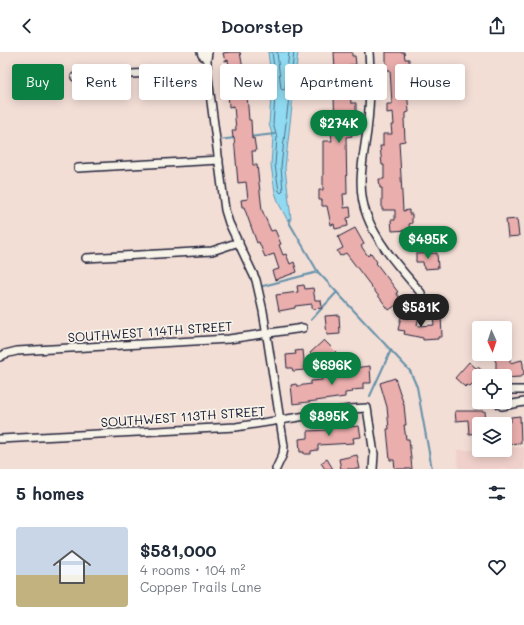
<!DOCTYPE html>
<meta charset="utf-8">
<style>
:root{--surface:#fff;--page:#f2f2f3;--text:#1f2937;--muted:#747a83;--line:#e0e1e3;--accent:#0b8043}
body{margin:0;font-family:Mali,sans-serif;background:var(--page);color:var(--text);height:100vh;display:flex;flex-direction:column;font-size:15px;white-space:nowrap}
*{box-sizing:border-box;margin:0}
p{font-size:13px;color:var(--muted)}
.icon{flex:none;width:22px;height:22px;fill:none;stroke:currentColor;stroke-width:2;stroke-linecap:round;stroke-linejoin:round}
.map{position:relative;height:417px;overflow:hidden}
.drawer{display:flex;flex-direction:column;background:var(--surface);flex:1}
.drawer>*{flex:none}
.banner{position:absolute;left:12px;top:12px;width:500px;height:36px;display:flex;gap:8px}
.needle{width:26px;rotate:177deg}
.tools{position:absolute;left:472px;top:269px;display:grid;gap:8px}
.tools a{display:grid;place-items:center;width:40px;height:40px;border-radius:4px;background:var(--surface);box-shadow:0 2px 10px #0003;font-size:20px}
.price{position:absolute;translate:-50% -34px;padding:0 9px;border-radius:14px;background:var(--accent);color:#fff;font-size:13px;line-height:26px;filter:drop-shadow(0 1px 2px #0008)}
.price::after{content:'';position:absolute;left:50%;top:24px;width:12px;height:9px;margin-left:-6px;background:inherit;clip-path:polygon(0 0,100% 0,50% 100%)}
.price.current{background:#222;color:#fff}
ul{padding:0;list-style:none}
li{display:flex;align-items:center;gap:12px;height:100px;padding:0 16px}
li+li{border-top:1px solid var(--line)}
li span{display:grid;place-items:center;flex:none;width:112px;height:80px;border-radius:4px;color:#555}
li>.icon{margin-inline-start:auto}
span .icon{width:48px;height:48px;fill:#fffc;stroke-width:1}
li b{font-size:17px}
h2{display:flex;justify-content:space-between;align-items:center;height:48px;padding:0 16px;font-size:17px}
.pill{padding:0 14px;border-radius:4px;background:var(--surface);box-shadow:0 2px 10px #0003;font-size:14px;line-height:36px}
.pill.current{background:var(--accent);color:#fff}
header{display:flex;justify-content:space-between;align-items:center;height:52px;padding:0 16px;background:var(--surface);font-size:18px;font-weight:600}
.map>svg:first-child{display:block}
.built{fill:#f0d0ca}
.water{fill:#91dbf2;stroke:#6591a9}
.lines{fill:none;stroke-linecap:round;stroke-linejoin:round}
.shore{stroke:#4e6c84;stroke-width:1}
.stream{stroke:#6591a9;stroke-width:2}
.building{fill:#eaaead;stroke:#22223b}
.street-casing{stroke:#22223b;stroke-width:10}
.street{stroke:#f7f3e8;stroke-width:7}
.labels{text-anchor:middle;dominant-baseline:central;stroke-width:3.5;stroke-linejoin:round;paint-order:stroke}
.street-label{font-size:13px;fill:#22223b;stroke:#f7f3e8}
</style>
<header><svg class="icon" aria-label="back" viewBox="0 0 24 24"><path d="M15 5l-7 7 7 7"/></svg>Doorstep<svg class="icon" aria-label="share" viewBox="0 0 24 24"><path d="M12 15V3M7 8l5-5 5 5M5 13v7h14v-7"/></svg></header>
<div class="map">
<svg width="524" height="417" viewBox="0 0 524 417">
<rect width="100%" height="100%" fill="#f3ded6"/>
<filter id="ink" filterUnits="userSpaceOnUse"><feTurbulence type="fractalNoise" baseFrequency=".025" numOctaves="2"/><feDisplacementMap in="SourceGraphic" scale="8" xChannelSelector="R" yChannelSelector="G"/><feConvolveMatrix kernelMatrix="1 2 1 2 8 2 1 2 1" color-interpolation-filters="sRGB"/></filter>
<g filter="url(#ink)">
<path class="built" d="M 524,395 L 524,417 L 458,417 L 457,398 L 505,398 L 505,396 Z"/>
<path class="water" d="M 268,0 L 298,0 L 285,116 L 291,167 L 288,169 L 279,152 L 275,140 L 271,113 L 273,85 L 269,72 L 272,31 Z"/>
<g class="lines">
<path class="shore" d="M 272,0 L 276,30 L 273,72 L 277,85 L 275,113 L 279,139 L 281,141 L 283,139 L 281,115 L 294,0
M 277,0 L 281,37 L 283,38 L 285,37 L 289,0"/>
<path class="stream" d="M 249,85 L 275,82
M 218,88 L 235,86
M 289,167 L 290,172 L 318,220 L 410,319 L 417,335 L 432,417
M 263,234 L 318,220
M 311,268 L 337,240
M 370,344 L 391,298"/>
</g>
<path class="building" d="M 230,0 L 240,0 L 243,17 L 245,43 L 247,43 L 249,68 L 251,68 L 252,87 L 254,86 L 256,99 L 252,99 L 253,113 L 257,113 L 262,158 L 271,179 L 275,178 L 281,192 L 279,193 L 283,203 L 286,202 L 290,212 L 294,210 L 297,220 L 275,228 L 272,219 L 279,217 L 274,202 L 265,205 L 259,190 L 257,191 L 244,155 L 242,155 L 241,148 L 248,147 L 246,130 L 238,131 L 234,85 L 233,86 L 232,78 L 236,78 L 234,54 L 229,55 L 227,22 L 230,22 L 228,8 L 225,9 L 223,1 Z
M 334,0 L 352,0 L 352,4 L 355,4 L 356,13 L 349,13 L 350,28 L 355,27 L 356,38 L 350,39 L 351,51 L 356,51 L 356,61 L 347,62 L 348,77 L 351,77 L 352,84 L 346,85 L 347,142 L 343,142 L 344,156 L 350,155 L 351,165 L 347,166 L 348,174 L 335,177 L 334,172 L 331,173 L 327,154 L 322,154 L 322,148 L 319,148 L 319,138 L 323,138 L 323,89 L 332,89 L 331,80 L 335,80 L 334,43 L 335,43 L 334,19 L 335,19 Z
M 386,0 L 404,0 L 405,7 L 409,7 L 409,16 L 406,16 L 406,27 L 409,27 L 410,38 L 407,38 L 409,60 L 406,61 L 406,67 L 404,67 L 405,89 L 399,90 L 403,159 L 409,158 L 409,162 L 412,162 L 412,171 L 409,172 L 410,178 L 392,179 L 391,168 L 395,168 L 395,158 L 382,158 L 382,136 L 380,136 L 379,127 L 384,127 L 384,113 L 382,113 L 380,94 L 383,94 L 383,82 L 392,82 L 391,73 L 394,73 L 393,60 L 387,61 L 387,52 L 392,52 L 390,18 L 386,18 Z
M 517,167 L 519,184 L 508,185 L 506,168 Z
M 355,176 L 364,192 L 361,194 L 368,204 L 371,201 L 377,210 L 376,211 L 398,240 L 396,241 L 402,249 L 389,258 L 346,201 L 340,204 L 337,199 L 343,196 L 338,185 Z
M 437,201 L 438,216 L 424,217 L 423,210 L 416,210 L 416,202 Z
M 304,233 L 305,237 L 313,236 L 315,248 L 321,248 L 322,256 L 312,257 L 312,252 L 295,254 L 295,256 L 279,259 L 276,243 L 298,240 L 297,234 Z
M 409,262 L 419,263 L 417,274 L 434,273 L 433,264 L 441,263 L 442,285 L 438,285 L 438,287 L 423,288 L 423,286 L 404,282 L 405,279 L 398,278 L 401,265 L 408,266 Z
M 339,263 L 340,282 L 327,283 L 325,264 Z
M 324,288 L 336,300 L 322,314 L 310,301 Z
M 303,298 L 305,318 L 293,319 L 292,316 L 287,316 L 286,303 L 296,302 L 295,299 Z
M 492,302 L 502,302 L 504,305 L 510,305 L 510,311 L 522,308 L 523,312 L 524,323 L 520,325 L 505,326 L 505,324 L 496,324 L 496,310 Z
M 469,310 L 476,316 L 478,315 L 488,324 L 479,324 L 479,326 L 470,335 L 467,333 L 465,335 L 455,326 Z
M 370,314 L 371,331 L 363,331 L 363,337 L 352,338 L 353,340 L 345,341 L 345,345 L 293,352 L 291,333 L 296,332 L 297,334 L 311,332 L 311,329 L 322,328 L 322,325 L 343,324 L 343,320 L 353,319 L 353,316 Z
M 395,326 L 404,353 L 406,373 L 404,373 L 406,387 L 409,387 L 412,417 L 395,417 L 394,408 L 390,408 L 387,377 L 389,377 L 387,355 L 380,331 Z
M 455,359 L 485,359 L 486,372 L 479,372 L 479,381 L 469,382 L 468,368 L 456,369 Z
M 520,364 L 521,391 L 505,392 L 505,370 L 511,370 L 511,365 Z
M 348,372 L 348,375 L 359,374 L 361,385 L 353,386 L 354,391 L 318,393 L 318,398 L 311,399 L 311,402 L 304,402 L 304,400 L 300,400 L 299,387 L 308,386 L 308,379 L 328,378 L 328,374 Z
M 357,403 L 360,417 L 341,417 L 339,407 Z
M 327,407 L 333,417 L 325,417 L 321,411 Z"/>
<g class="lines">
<g class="street-casing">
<path id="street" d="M 201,0 L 202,3 L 207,7
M 208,0 L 207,7 L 207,18 L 225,158 L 229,171 L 256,228 L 263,259 L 284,394 L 283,402 L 276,417
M 369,0 C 371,26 370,53 367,79 C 363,108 356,136 367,164 C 378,193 401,217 421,241
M 75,25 L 207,18
M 78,116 L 219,108
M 86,206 L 212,199 L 239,190
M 0,305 L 5,302 L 17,299 L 229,287 L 303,276
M 505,338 L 524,338
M 496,350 L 502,354 L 524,350
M 0,387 L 236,375 L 350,357 L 367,356 L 374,402 L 373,417"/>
</g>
<use href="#street" class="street"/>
</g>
</g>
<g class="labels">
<g class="street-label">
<text transform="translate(150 279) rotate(-4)">SOUTHWEST 114TH STREET</text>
<text transform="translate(183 364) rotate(-4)">SOUTHWEST 113TH STREET</text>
</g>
</g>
</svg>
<div class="tools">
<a><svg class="needle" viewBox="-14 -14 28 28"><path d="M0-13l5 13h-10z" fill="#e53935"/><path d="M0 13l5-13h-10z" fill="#747a83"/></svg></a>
<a><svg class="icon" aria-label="locate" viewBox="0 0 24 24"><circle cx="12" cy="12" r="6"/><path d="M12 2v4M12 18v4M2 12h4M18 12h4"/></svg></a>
<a><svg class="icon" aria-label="layers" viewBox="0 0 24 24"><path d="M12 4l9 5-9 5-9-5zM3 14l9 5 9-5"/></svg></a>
</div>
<b class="price" style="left:339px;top:92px">$274K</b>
<b class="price" style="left:428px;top:208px">$495K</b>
<b class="price current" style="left:421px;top:276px">$581K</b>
<b class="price" style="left:332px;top:334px">$696K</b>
<b class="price" style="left:329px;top:385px">$895K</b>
<div class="banner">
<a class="pill current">Buy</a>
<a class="pill">Rent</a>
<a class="pill">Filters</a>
<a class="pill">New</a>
<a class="pill">Apartment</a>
<a class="pill">House</a>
</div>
</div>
<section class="drawer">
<h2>5 homes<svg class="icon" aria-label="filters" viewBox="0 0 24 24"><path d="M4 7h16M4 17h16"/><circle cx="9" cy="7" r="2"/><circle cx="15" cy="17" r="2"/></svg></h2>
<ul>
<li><span style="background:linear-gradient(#c9d6e8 60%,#c2b280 0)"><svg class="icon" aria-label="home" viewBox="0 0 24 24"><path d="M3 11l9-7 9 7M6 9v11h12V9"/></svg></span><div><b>$581,000</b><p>4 rooms · 104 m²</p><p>Copper Trails Lane</p></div><svg class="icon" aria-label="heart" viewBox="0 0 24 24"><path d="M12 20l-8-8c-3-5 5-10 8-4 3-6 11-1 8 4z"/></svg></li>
</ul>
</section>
